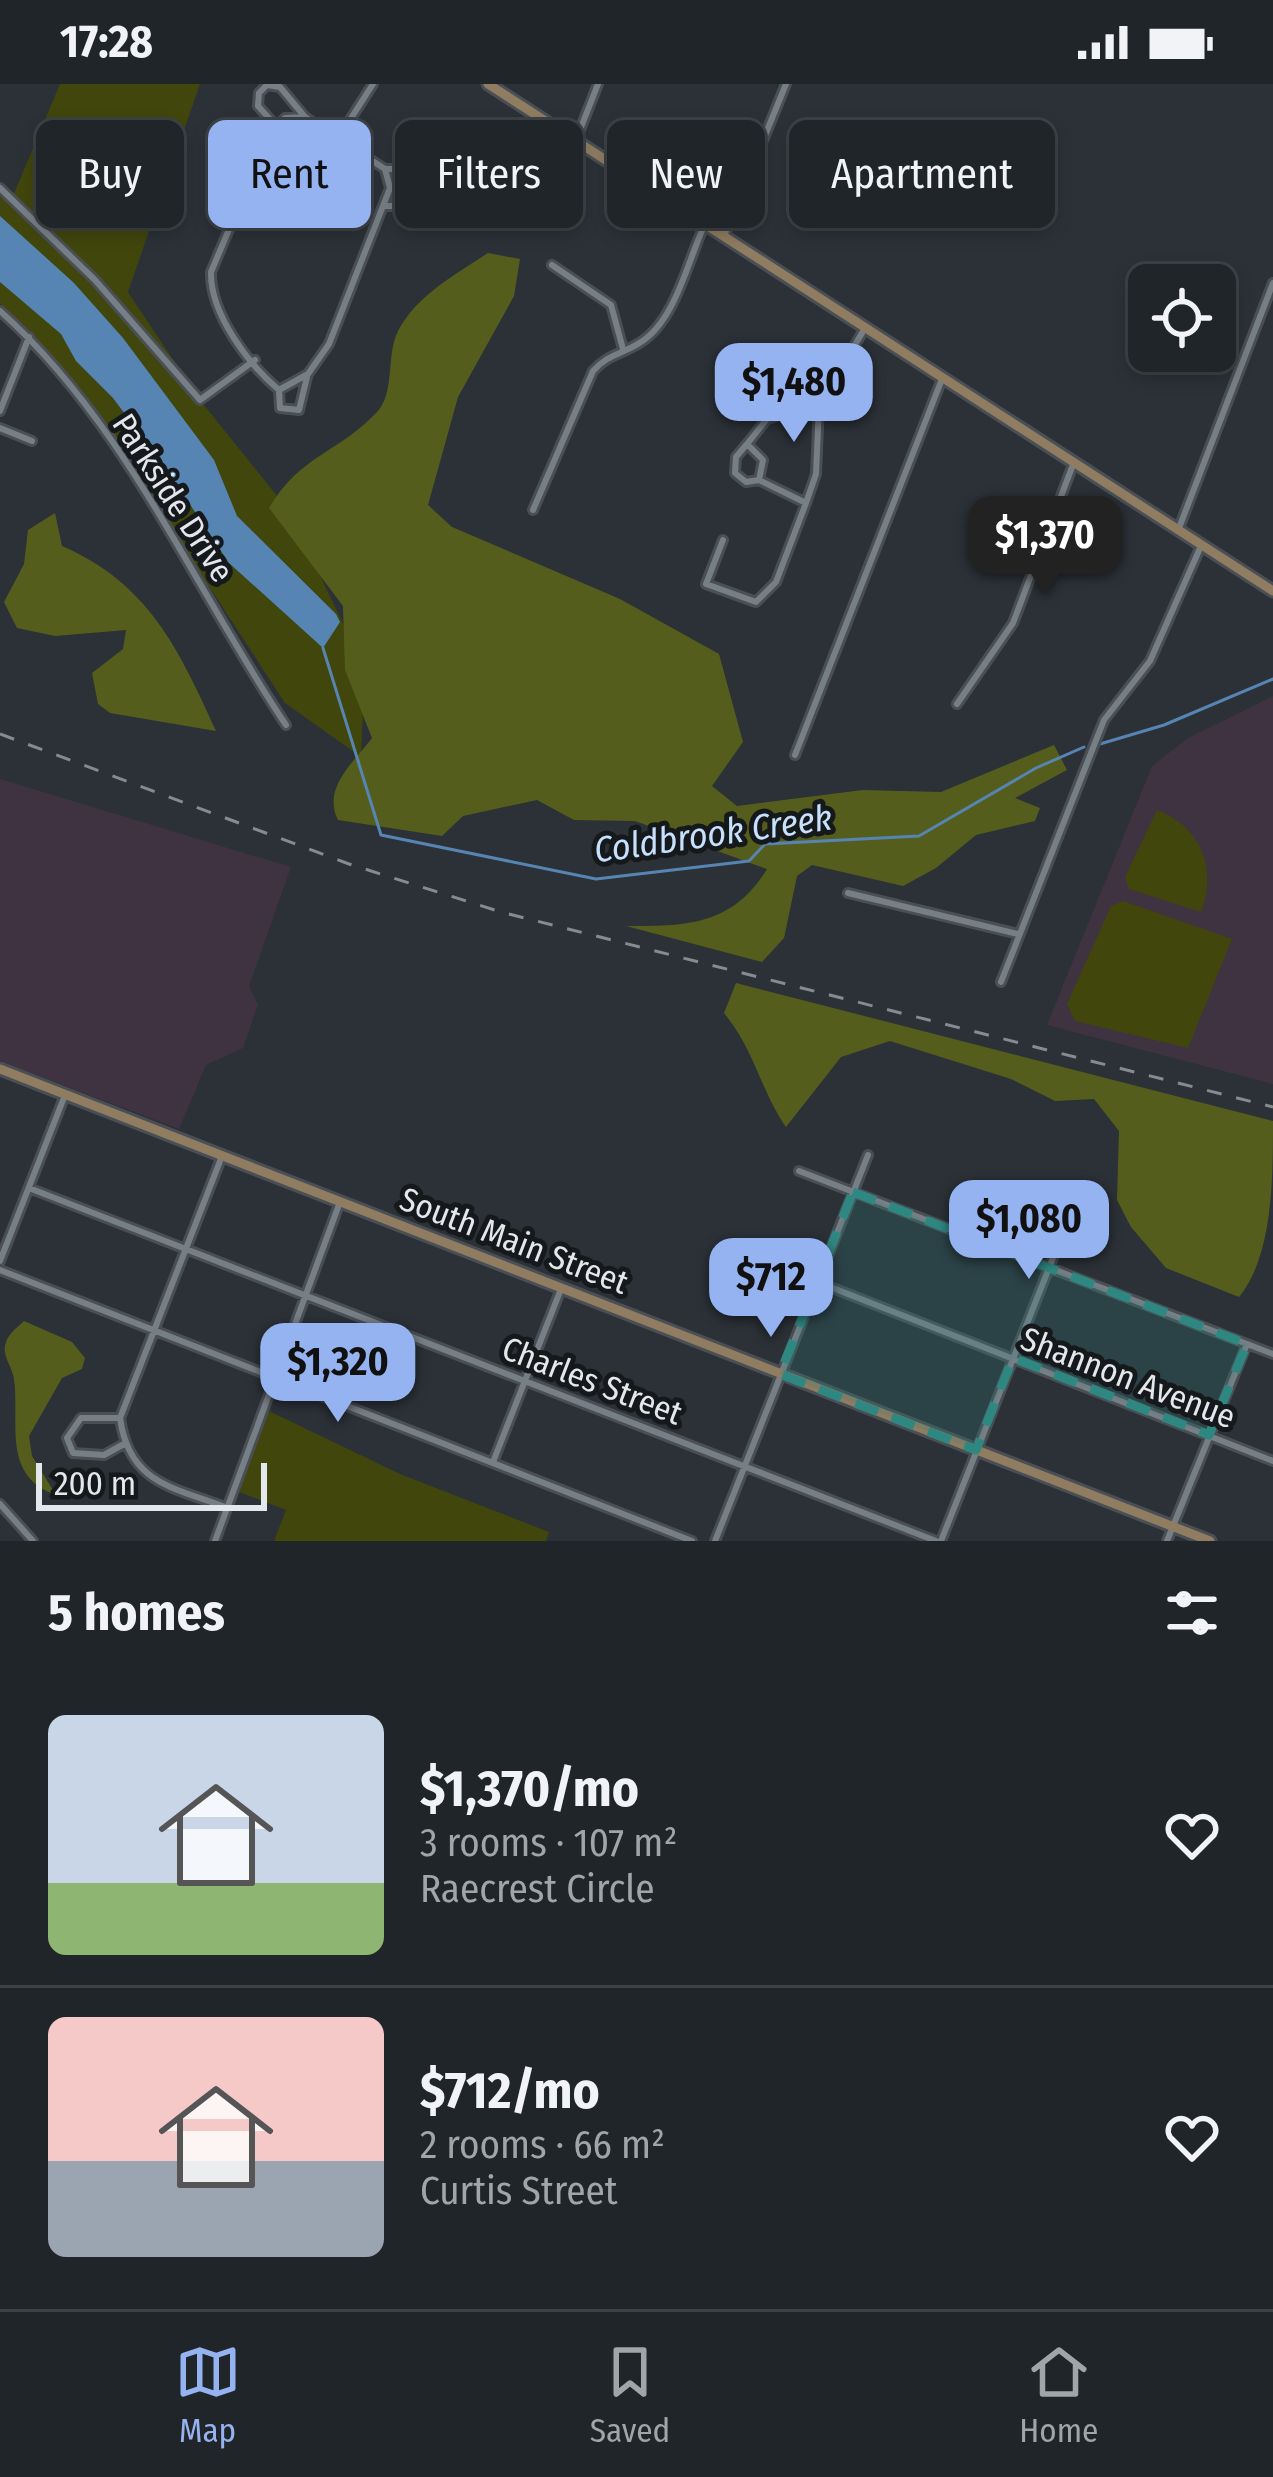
<!DOCTYPE html>
<meta charset="utf-8">
<style>
:root{--surface:#202529;--page:#282d31;--text:#f1f3f6;--muted:#a2a5a8;--line:#3d4246;--accent:#95b2f1}
body{margin:0;font-family:"Fira Sans Condensed",sans-serif;background:var(--page);color:var(--text);height:100vh;display:flex;flex-direction:column;font-size:45px;white-space:nowrap}
*{box-sizing:border-box;margin:0}
p{font-size:39px;color:var(--muted)}
.icon{flex:none;width:66px;height:66px;fill:none;stroke:currentColor;stroke-width:2;stroke-linecap:round;stroke-linejoin:round}
.map{position:relative;height:1457px;overflow:hidden}
.panel{display:flex;flex-direction:column;background:var(--surface);flex:1}
.panel>*{flex:none}
.top-card{position:absolute;left:36px;top:36px;width:1203px;height:108px;display:flex;gap:24px}
.fabs{position:absolute;left:1128px;top:180px;display:grid;gap:24px}
.fabs a{display:grid;place-items:center;width:108px;height:108px;border-radius:18px;background:var(--surface);box-shadow:0 6px 18px #0003,0 0 0 3px var(--line);font-size:60px}
.scale{position:absolute;left:36px;bottom:30px;width:231px;box-sizing:border-box;padding-left:12px;border:6px solid #e4e8ec;border-top:0;font-size:33px;line-height:42px;white-space:nowrap;color:#e4e8ec;-webkit-text-stroke:9px #16191b;paint-order:stroke}
.price{position:absolute;translate:-50% -102px;padding:0 27px;border-radius:24px;background:var(--accent);color:#111;font-size:39px;line-height:78px;filter:drop-shadow(0 3px 6px #0008)}
.price::after{content:'';position:absolute;left:50%;top:72px;width:36px;height:27px;margin-left:-18px;background:inherit;clip-path:polygon(0 0,100% 0,50% 100%)}
.price.active{background:#222;color:#fff}
ul{padding:0;list-style:none}
li{display:flex;align-items:center;gap:36px;height:300px;padding:0 48px}
li+li{border-top:3px solid var(--line)}
li span{display:grid;place-items:center;flex:none;width:336px;height:240px;border-radius:18px;color:#555}
li>.icon{margin-inline-start:auto}
span .icon{width:144px;height:144px;fill:#fffc;stroke-width:1}
li b{font-size:51px}
h2{display:flex;justify-content:space-between;align-items:center;height:144px;padding:0 48px;font-size:51px}
.pill{padding:0 42px;border-radius:18px;background:var(--surface);box-shadow:0 6px 18px #0003,0 0 0 3px var(--line);font-size:42px;line-height:108px}
.pill.active{background:var(--accent);color:#111}
.status{display:flex;justify-content:space-between;align-items:center;height:84px;padding:0 60px;background:var(--surface);direction:ltr}
.status svg{height:33px;fill:currentColor}
.tab-bar{display:flex;justify-content:space-around;align-items:center;height:168px;border-top:3px solid var(--line);background:var(--surface);font-size:33px;color:var(--muted)}
.tab-bar a{display:grid;justify-items:center;gap:6px}
.tab-bar .active{color:var(--accent)}
.map>svg:first-child{display:block}
.education{fill:#3f3342}
.green{fill:#40460c}
.forest{fill:#555d1d}
.water{fill:#5685b3}
.lines{fill:none;stroke-linecap:round;stroke-linejoin:round}
.stream{stroke:#5685b3;stroke-width:3}
.street-casing{stroke:#494f54;stroke-width:12}
.secondary-casing{stroke:#494f54;stroke-width:15}
.street{stroke:#777f86;stroke-width:6}
.secondary{stroke:#8f7c61;stroke-width:9}
.rail{stroke:#868b90;stroke-width:3;stroke-dasharray:15 15;stroke-linecap:butt}
.marked{fill:#2f8781;fill-opacity:0.2;stroke:#2f8781;stroke-width:9;stroke-dasharray:24 15;stroke-linejoin:round}
.labels{text-anchor:middle;dominant-baseline:central;stroke-width:10;stroke-linejoin:round;paint-order:stroke}
.street-label{font-size:33px;fill:#e4e8ec;stroke:#16191b}
.water-label{font-size:36px;font-style:italic;fill:#c7e1fd;stroke:#16191b}
</style>
<div class="status"><b>17:28</b><svg viewBox="0 0 49 12"><path d="M0 12V9h3v3zM5 12V6h3v6zM10 12V3h3v9zM15 12V0h3v12zM26 1h20v11H26zM47 4h2v5h-2z"/></svg></div>
<div class="map">
<svg width="1273" height="1457" viewBox="0 0 1273 1457">
<rect width="100%" height="100%" fill="#2b3137"/>
<path class="education" d="M 1273,612 L 1273,1000 L 1047,941 L 1152,682 L 1188,654 Z
M 0,695 L 291,783 L 249,902 L 258,921 L 243,964 L 206,981 L 179,1045 L 0,977 Z"/>
<path class="green" d="M 60,0 L 200,0 L 128,208 L 200,316 L 290,428 L 365,586 L 361,673 L 285,619 L 124,372 L 31,249 L 0,220 L 0,112 L 10,119 Z
M 1157,726 C 1201,742 1218,786 1201,828 L 1129,805 L 1125,793 Z
M 1123,817 L 1232,855 L 1188,964 L 1075,937 L 1067,920 L 1111,822 Z
M 269,1327 L 400,1390 L 549,1448 L 546,1457 L 274,1457 L 286,1426 L 236,1407 Z"/>
<path class="forest" d="M 488,169 L 520,175 L 514,212 L 458,313 L 428,421 L 452,443 L 620,515 L 719,570 L 743,658 L 712,702 L 737,722 L 863,706 L 941,708 L 1054,661 L 1067,686 L 1015,714 L 1040,724 L 1035,737 L 976,751 L 936,784 L 903,802 L 812,781 L 797,792 L 784,854 L 762,878 L 626,842 C 686,842 732,842 767,785 L 635,737 L 574,736 L 537,716 L 463,732 L 442,752 L 338,736 C 322,704 353,679 372,654 L 345,586 L 343,522 L 269,424 C 301,370 338,370 378,327 C 395,307 386,271 398,247 C 417,211 455,191 488,169 Z
M 55,429 L 62,462 C 148,499 179,565 216,647 L 110,629 L 98,620 L 92,589 L 123,565 L 126,546 L 55,552 L 17,544 L 4,518 L 24,480 L 28,446 Z
M 736,899 L 1273,1037 C 1273,1094 1273,1172 1239,1213 L 1166,1184 L 1131,1143 L 1117,1116 L 1119,1047 L 1094,1015 L 1055,1017 L 1011,995 L 890,957 L 841,973 L 786,1043 C 760,1005 755,967 724,929 Z
M 24,1237 L 72,1258 L 85,1274 L 82,1285 L 62,1294 L 29,1352 L 32,1372 L 56,1411 C 1,1392 20,1339 14,1295 C 12,1281 1,1272 6,1258 C 9,1249 17,1244 24,1237 Z"/>
<path class="water" d="M 0,132 L 74,199 L 123,254 L 214,376 L 237,432 L 336,530 L 340,538 L 323,564 L 229,479 L 171,392 L 113,314 L 76,277 L 61,250 L 0,198 Z"/>
<g class="lines">
<path class="stream" d="M 323,564 L 381,751 L 596,795 L 749,777 L 765,760 L 919,752 L 1036,684 L 1084,663
M 1100,660 L 1164,641 L 1273,595"/>
<g class="street-casing">
<path id="street" d="M 305,33 L 385,85 L 390,104 L 329,260 L 308,290 L 279,306 C 248,280 210,229 211,188 L 269,51 L 285,34 Z
M 276,42 L 258,22 L 259,9 L 267,1 L 280,3 L 305,33
M 339,53 L 373,0
M 576,56 L 598,0
M 385,85 L 408,85 L 423,104 L 405,122 L 386,122
M 0,104 L 95,196 L 200,316 L 255,276
M 724,152 L 786,0
M 552,181 L 611,221 L 623,265
M 0,227 C 126,339 194,504 286,641
M 279,306 L 280,324 L 299,326 L 307,293
M 822,317 L 767,335 L 747,360 L 763,376 L 759,396 L 806,419 L 816,390 L 819,321 L 865,244
M 0,327 L 29,253
M 0,344 L 32,357
M 747,360 L 736,373 L 735,389 L 746,398 L 759,396
M 533,426 L 593,287 C 608,270 623,270 641,258 C 676,236 688,175 705,140
M 1179,444 L 1273,199
M 723,456 L 706,500 L 756,518 L 776,498 L 806,419
M 957,620 L 1013,539 L 1074,378
M 795,671 L 942,295
M 848,809 L 1018,850
M 1001,898 L 1104,636 L 1150,577 L 1201,462
M 222,1072 L 120,1334 C 129,1399 172,1403 225,1423
M 799,1087 L 1273,1270
M 29,1104 L 936,1457
M 0,1177 L 65,1011
M 764,1177 L 1273,1377
M 0,1186 L 692,1457
M 120,1334 L 81,1334 L 67,1354 L 73,1369 L 104,1371 L 124,1360
M 493,1378 L 561,1205
M 0,1420 L 33,1457
M 215,1457 L 340,1118
M 715,1457 L 868,1071
M 941,1457 L 1064,1146
M 1167,1457 L 1247,1260"/>
</g>
<g class="secondary-casing">
<path id="secondary" d="M 488,0 L 1273,507
M 0,985 L 1210,1457"/>
</g>
<use href="#street" class="street"/>
<use href="#secondary" class="secondary"/>
<path class="rail" d="M 0,650 L 349,780 L 501,828 L 1273,1023"/>
</g>
<path class="marked" d="M 853,1108 L 1247,1260 L 1209,1351 L 1013,1274 L 976,1366 L 780,1290 Z"/>
<g class="labels">
<g class="street-label">
<text transform="translate(173 414) rotate(57)">Parkside Drive</text>
<text transform="translate(514 1157) rotate(21)">South Main Street</text>
<text transform="translate(1128 1294) rotate(21)">Shannon Avenue</text>
<text transform="translate(592 1297) rotate(21)">Charles Street</text>
</g>
<g class="water-label">
<text transform="translate(713 750) rotate(-8)">Coldbrook Creek</text>
</g>
</g>
</svg>
<div class="fabs">
<a><svg class="icon" aria-label="locate" viewBox="0 0 24 24"><circle cx="12" cy="12" r="6"/><path d="M12 2v4M12 18v4M2 12h4M18 12h4"/></svg></a>
</div>
<div class="scale">200 m</div>
<b class="price" style="left:794px;top:361px">$1,480</b>
<b class="price active" style="left:1045px;top:514px">$1,370</b>
<b class="price" style="left:1029px;top:1198px">$1,080</b>
<b class="price" style="left:771px;top:1256px">$712</b>
<b class="price" style="left:338px;top:1341px">$1,320</b>
<div class="top-card">
<a class="pill">Buy</a>
<a class="pill active">Rent</a>
<a class="pill">Filters</a>
<a class="pill">New</a>
<a class="pill">Apartment</a>
</div>
</div>
<section class="panel">
<h2>5 homes<svg class="icon" aria-label="filters" viewBox="0 0 24 24"><path d="M4 7h16M4 17h16"/><circle cx="9" cy="7" r="2"/><circle cx="15" cy="17" r="2"/></svg></h2>
<ul>
<li><span style="background:linear-gradient(#c9d6e8 70%,#8fb573 0)"><svg class="icon" aria-label="home" viewBox="0 0 24 24"><path d="M3 11l9-7 9 7M6 9v11h12V9"/></svg></span><div><b>$1,370/mo</b><p>3 rooms · 107 m²</p><p>Raecrest Circle</p></div><svg class="icon" aria-label="heart" viewBox="0 0 24 24"><path d="M12 20l-8-8c-3-5 5-10 8-4 3-6 11-1 8 4z"/></svg></li>
<li><span style="background:linear-gradient(#f6c9c9 60%,#9aa5b1 0)"><svg class="icon" aria-label="home" viewBox="0 0 24 24"><path d="M3 11l9-7 9 7M6 9v11h12V9"/></svg></span><div><b>$712/mo</b><p>2 rooms · 66 m²</p><p>Curtis Street</p></div><svg class="icon" aria-label="heart" viewBox="0 0 24 24"><path d="M12 20l-8-8c-3-5 5-10 8-4 3-6 11-1 8 4z"/></svg></li>
</ul>
</section>
<nav class="tab-bar">
<a class="active"><svg class="icon" aria-label="map" viewBox="0 0 24 24"><path d="M3 6l6-2 6 2 6-2v14l-6 2-6-2-6 2zM9 4v14M15 6v14"/></svg>Map</a>
<a><svg class="icon" aria-label="saved" viewBox="0 0 24 24"><path d="M7 4h10v16l-5-4-5 4z"/></svg>Saved</a>
<a><svg class="icon" aria-label="home" viewBox="0 0 24 24"><path d="M3 11l9-7 9 7M6 9v11h12V9"/></svg>Home</a>
</nav>
